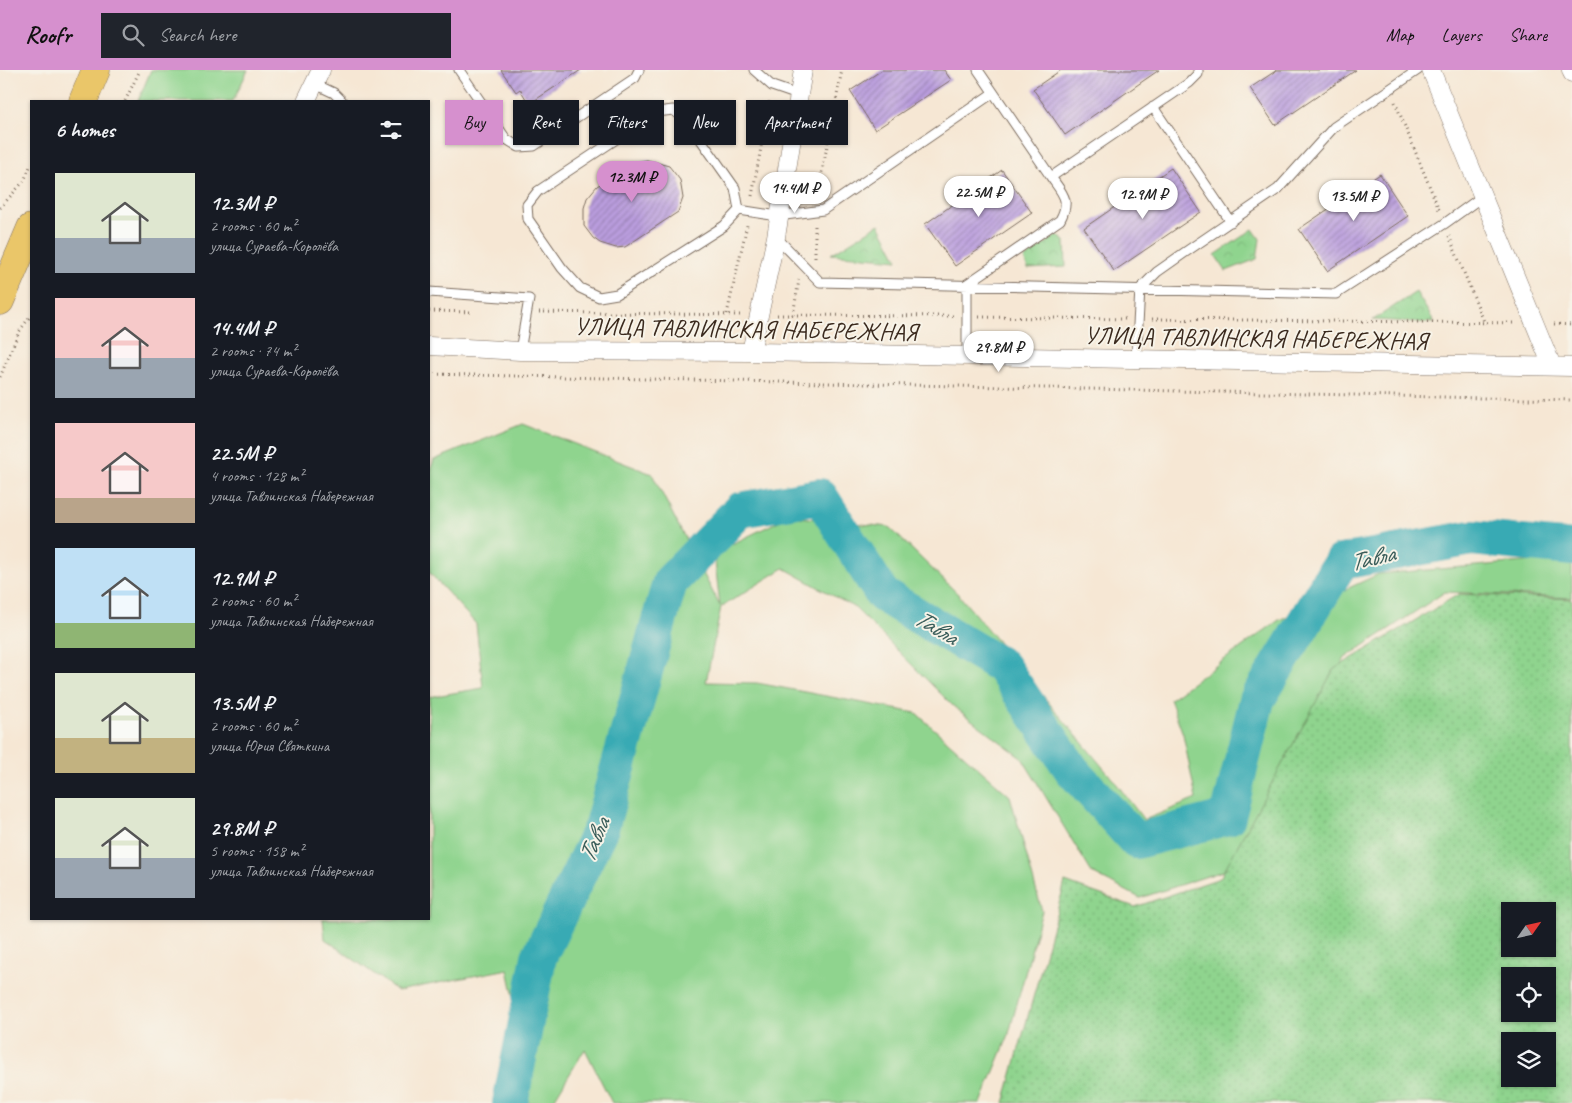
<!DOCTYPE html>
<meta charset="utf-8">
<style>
:root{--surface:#171b24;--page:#20242c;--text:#f1f3f6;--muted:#9ea1a6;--accent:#d690ce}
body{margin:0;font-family:Caveat,sans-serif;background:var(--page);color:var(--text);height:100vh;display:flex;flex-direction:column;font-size:19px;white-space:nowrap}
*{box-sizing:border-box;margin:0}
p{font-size:16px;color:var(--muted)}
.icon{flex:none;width:28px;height:28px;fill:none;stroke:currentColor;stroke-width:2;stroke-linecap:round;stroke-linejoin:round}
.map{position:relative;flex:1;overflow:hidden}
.panel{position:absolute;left:30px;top:30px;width:400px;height:820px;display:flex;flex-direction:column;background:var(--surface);border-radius:0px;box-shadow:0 1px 4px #0004}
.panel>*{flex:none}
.guide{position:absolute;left:445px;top:30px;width:475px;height:45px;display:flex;gap:10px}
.needle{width:32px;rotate:56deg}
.fabs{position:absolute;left:1501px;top:832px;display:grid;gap:10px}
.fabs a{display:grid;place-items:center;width:55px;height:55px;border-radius:0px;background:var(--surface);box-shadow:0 1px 4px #0004;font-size:25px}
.price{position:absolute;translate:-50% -42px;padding:0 11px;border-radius:18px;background:#fff;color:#222;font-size:16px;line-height:32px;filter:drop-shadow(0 1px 2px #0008)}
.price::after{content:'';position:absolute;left:50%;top:30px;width:15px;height:11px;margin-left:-8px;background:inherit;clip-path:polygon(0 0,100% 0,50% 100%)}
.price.on{background:var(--accent);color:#111}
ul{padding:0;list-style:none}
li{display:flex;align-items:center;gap:15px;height:125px;padding:0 25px}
li span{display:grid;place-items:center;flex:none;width:140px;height:100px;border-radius:0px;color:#555}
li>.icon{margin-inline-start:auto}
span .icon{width:60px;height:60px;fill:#fffc;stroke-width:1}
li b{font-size:21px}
h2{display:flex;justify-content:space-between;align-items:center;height:60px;padding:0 25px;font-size:21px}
.tag{padding:0 18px;border-radius:0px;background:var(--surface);box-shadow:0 1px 4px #0004;font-size:18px;line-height:45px}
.tag.on{background:var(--accent);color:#111}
header{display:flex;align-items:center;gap:30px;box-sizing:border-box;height:70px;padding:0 25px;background:var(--accent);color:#111}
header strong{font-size:24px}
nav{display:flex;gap:28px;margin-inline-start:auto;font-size:18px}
.search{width:350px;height:45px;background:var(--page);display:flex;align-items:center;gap:12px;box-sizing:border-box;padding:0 18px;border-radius:0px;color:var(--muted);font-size:19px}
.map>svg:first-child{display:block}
.grass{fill:#8fd48e;stroke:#657f56}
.park{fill:url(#park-crowns);stroke:#657f56}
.garden{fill:url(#garden-dots);stroke:#657f56;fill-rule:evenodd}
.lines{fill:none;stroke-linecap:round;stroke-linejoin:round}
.river{stroke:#39aab4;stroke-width:36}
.building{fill:url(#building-hatch)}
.service-casing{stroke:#7c6c5e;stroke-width:11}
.minor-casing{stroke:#7c6c5e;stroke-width:19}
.primary-casing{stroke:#7c6c5e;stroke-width:29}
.path{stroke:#7c6c5e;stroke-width:3;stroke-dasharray:1 4;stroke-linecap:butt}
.service{stroke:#fff;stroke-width:9}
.minor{stroke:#fff;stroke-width:18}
.primary{stroke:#eac669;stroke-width:28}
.labels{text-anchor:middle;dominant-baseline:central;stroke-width:4;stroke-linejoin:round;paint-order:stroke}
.street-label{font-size:24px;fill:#3b2a1e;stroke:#f7f3e8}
.water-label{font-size:25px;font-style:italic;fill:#3a5d5a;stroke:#f7f3e8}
</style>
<header>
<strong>Roofr</strong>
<div class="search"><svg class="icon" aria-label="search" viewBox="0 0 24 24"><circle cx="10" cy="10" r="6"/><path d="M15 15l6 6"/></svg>Search here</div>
<nav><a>Map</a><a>Layers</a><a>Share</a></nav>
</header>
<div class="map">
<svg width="1572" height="1033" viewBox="0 0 1572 1033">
<defs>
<pattern id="park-crowns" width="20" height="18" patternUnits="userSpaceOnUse" patternTransform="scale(1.25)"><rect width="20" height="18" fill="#8fd48e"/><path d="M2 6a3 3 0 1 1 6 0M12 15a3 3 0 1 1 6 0" fill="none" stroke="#7cb67a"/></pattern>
<pattern id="garden-dots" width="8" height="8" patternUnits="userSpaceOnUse" patternTransform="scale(1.25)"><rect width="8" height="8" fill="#8fd48e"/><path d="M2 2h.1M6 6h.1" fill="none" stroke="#7cb67a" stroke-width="1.8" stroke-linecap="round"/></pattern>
<pattern id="building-hatch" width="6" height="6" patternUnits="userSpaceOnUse" patternTransform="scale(1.25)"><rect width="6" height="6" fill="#ba9dde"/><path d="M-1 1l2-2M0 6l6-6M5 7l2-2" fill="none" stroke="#9880b3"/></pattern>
</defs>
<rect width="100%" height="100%" fill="#f7f3e8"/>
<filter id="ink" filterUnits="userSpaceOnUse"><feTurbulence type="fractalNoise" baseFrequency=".02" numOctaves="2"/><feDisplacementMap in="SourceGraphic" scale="10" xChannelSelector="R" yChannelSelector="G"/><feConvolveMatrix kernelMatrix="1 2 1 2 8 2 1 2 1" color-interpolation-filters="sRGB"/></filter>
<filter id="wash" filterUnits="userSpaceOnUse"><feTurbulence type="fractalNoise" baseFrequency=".0096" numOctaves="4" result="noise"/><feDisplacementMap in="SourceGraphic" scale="20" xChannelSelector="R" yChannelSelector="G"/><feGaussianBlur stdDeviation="1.12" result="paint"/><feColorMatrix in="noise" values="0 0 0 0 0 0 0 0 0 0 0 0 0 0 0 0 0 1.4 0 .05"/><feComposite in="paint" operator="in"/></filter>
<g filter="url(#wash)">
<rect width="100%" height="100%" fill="#f6e7d4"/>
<path class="grass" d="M 151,0 L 248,0 L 233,31 L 138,31 Z
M 523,354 L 652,404 L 720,536 L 714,483 L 789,446 L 889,457 L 958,524 L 1116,713 L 1144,750 L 1196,729 L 1183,664 L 1170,629 L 1279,550 L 1379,504 L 1572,488 L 1572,528 L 1445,522 L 1345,588 L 1229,799 L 1140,828 L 1092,803 L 1022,688 L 953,636 L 855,538 L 784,498 L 721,537 L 706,612 L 757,613 L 916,643 L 1010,726 L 1042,841 L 1008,967 L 981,1033 L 612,1033 L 585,979 L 552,1033 L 497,1033 L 502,1005 L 529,1000 L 508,899 L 398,921 L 325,869 L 323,849 L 429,849 L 429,627 L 483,618 L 476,554 L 429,502 L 429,404 L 434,390 Z"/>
<path class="park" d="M 879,154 L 898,190 L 831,184 Z
M 1253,159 L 1260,169 L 1257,189 L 1226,201 L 1215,185 Z
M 1057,165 L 1065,171 L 1066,197 L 1028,199 L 1024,189 Z
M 1416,222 L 1435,253 L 1373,250 Z"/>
<path class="garden" d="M 1459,524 L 1572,529 L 1572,1033 L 1004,1033 L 1065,812 L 1135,837 L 1220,808 L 1334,599 ZM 1510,841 L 1548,841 L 1548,879 L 1510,879 ZM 1510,906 L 1548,906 L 1548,944 L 1510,944 ZM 1510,971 L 1548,971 L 1548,1009 L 1510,1009 Z"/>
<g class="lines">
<path class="river" d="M 510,1033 L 539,887 L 601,758 L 670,512 L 740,440 L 820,426 L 883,525 L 1002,596 L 1072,700 L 1136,771 L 1228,747 L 1257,630 L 1341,492 L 1472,468 L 1572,478"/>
</g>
<g id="blocks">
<path class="building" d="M 501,0 L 581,0 L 529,34 L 520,19 L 516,22 Z
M 882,0 L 944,0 L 951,10 L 875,60 L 850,21 Z
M 1061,0 L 1159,0 L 1065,65 L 1033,19 Z
M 1277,0 L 1356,0 L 1275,55 L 1250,18 Z
M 647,90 L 669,96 L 680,110 L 683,128 L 678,142 L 625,177 L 616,178 L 600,173 L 593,168 L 584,156 L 584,138 L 587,128 L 597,116 L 634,93 Z
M 1171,98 L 1201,142 L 1114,201 L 1084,158 Z
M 1002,100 L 1032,143 L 955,196 L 925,154 Z
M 1380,104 L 1408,146 L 1327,201 L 1299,159 Z"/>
</g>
</g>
<g filter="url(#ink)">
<use href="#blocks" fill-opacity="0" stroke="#7c6c5e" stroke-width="1"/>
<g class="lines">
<g class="service-casing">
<path id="service" d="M 459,0 L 506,69 L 519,77 L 534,76 L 635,8 L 639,0
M 754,0 L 772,16 L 798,25
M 978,0 L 1051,107 L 1189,13 L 1198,4 L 1198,0
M 315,14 L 334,23 L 342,31
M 1153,37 L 1231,152
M 739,140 L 724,156 L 617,224 L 599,227 L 580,218 L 562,198 L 528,149 L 527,135 L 538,121 L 657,42 L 673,40 L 687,50 L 735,118 L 739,140 L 778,146 L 823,140 L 993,23
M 776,167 L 820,212 L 1336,224 L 1444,154 L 1483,126
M 429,222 L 529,229 L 520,281
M 967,286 L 967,214 L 1060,150 C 1071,130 1063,124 1051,107
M 1136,290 L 1140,219 L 1157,202 L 1184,183 L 1278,119 L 1334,57 L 1418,0"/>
</g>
<g class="minor-casing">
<path id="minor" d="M 1431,0 L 1552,296
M 1571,0 L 1572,3
M 306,31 L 321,0
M 429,276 L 520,281 L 751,282 L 1572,297
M 751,282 L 776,167 L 803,0"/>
</g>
<g class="primary-casing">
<path id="primary" d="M 83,31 L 96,0
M 0,231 L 31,158"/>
</g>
<path class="path" d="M 125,31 L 140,0
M 1395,32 L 1440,142
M 752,126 L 770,29
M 817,127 L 842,0
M 0,138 L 24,111 L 31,94
M 815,156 L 815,187
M 1449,166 L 1485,254
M 429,241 L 473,242
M 539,242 L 741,245
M 727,244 L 747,155
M 777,245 L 953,246
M 793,245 L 799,210
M 979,247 L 1126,249
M 1152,249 L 1516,253
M 1554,254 L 1572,255
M 429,304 L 1572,330
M 0,307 L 19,262 L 31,245"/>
<use href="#service" class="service"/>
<use href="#minor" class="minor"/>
<use href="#primary" class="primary"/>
</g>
</g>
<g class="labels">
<g class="street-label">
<text transform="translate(746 259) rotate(1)">УЛИЦА ТАВЛИНСКАЯ НАБЕРЕЖНАЯ</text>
<text transform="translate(1256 268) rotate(1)">УЛИЦА ТАВЛИНСКАЯ НАБЕРЕЖНАЯ</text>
</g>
<g class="water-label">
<text transform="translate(1372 488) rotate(-13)">Тавла</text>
<text transform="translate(936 557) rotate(31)">Тавла</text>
<text transform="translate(594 770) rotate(-67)">Тавла</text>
</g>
</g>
</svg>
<div class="fabs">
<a><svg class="needle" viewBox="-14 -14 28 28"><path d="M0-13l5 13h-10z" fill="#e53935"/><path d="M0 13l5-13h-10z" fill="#9ea1a6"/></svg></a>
<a><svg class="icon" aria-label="locate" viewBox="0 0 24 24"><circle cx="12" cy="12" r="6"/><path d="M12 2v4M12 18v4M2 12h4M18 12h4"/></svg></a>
<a><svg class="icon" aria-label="layers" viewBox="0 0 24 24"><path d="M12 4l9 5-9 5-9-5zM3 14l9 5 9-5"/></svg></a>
</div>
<b class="price on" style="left:632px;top:133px">12.3M ₽</b>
<b class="price" style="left:795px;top:144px">14.4M ₽</b>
<b class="price" style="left:979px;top:148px">22.5M ₽</b>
<b class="price" style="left:1143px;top:150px">12.9M ₽</b>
<b class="price" style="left:1354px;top:152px">13.5M ₽</b>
<b class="price" style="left:999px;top:303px">29.8M ₽</b>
<div class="guide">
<a class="tag on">Buy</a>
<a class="tag">Rent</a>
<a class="tag">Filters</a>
<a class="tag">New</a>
<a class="tag">Apartment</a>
</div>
<section class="panel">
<h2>6 homes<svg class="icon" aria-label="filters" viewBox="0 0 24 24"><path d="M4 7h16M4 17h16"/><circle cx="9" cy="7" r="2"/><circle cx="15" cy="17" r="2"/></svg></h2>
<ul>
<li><span style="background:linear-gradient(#dfe7d0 65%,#9aa5b1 0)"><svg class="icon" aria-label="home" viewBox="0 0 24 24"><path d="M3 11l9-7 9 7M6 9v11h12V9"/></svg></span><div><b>12.3M ₽</b><p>2 rooms · 60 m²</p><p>улица Сураева-Королёва</p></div></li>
<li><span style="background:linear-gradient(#f6c9c9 60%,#9aa5b1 0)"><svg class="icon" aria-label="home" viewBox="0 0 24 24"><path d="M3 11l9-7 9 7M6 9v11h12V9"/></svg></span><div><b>14.4M ₽</b><p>2 rooms · 74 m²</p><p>улица Сураева-Королёва</p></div></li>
<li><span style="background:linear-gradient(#f6c9c9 75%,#b9a48a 0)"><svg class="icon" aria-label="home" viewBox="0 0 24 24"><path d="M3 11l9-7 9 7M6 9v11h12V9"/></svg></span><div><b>22.5M ₽</b><p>4 rooms · 128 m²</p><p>улица Тавлинская Набережная</p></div></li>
<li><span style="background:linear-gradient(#bfe0f5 75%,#8fb573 0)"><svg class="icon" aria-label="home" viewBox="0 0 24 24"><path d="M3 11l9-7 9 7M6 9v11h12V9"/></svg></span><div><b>12.9M ₽</b><p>2 rooms · 60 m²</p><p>улица Тавлинская Набережная</p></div></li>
<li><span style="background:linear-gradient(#dfe7d0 65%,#c2b280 0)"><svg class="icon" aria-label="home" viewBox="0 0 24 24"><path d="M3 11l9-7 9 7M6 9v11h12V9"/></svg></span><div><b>13.5M ₽</b><p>2 rooms · 60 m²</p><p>улица Юрия Святкина</p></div></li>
<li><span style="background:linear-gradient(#dfe7d0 60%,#9aa5b1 0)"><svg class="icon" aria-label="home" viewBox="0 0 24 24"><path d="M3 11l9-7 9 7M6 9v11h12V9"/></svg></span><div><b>29.8M ₽</b><p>5 rooms · 158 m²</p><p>улица Тавлинская Набережная</p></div></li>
</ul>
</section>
</div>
